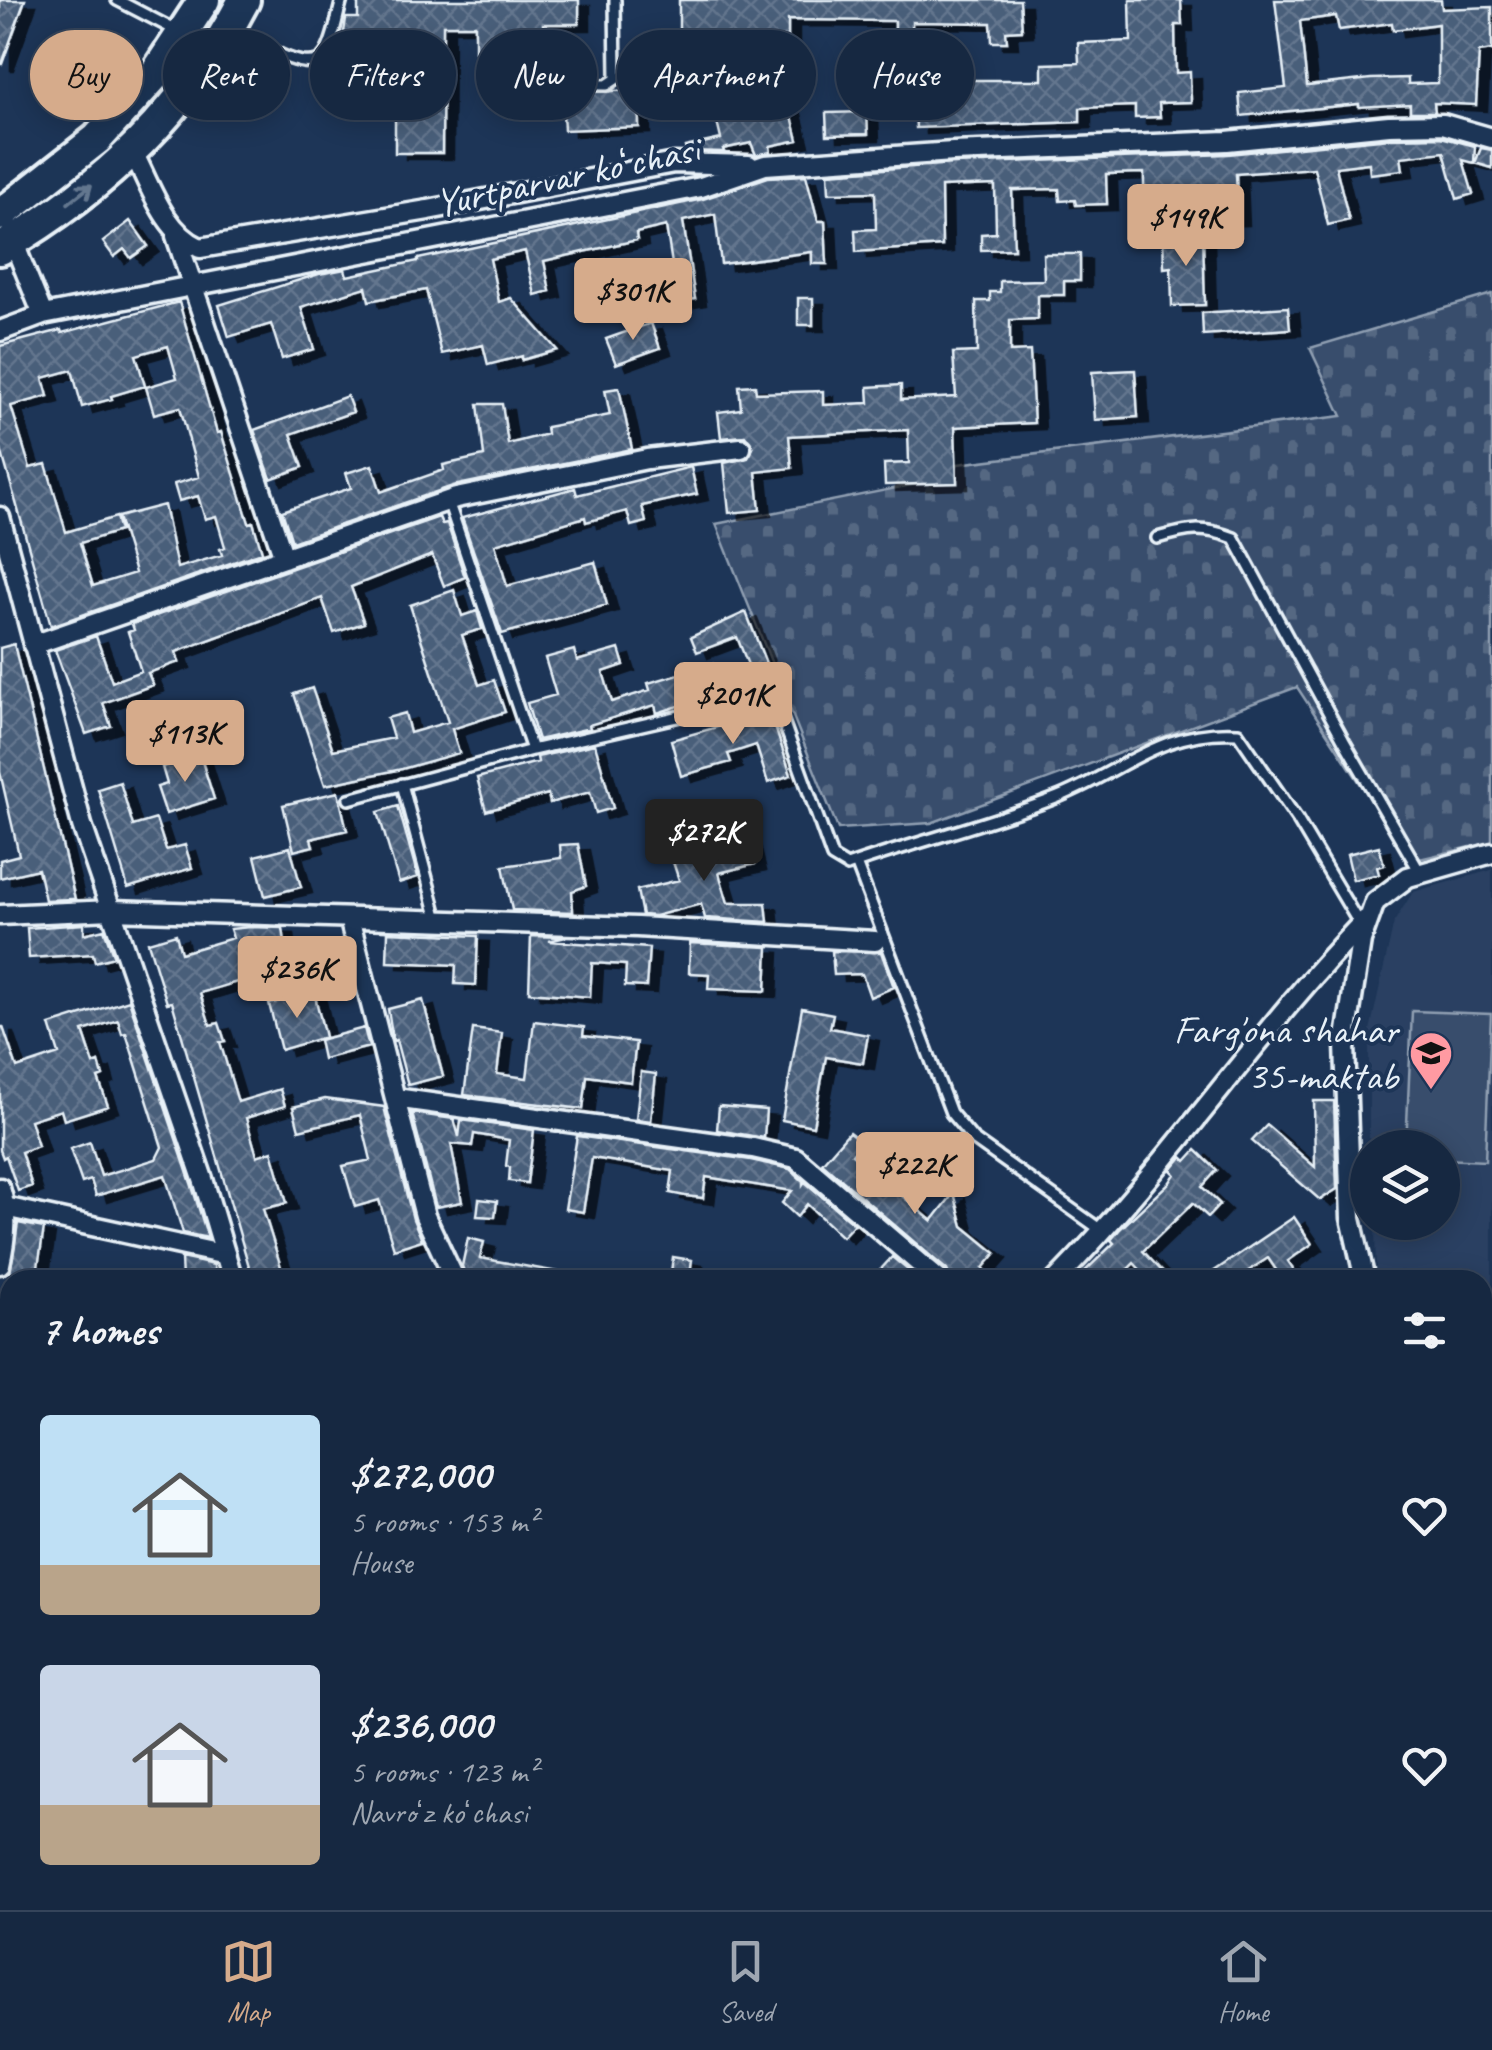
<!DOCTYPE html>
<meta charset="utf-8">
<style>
:root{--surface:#162841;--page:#23344c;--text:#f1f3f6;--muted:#9ea6b1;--line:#35445a;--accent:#d6ab8b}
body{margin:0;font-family:Caveat,sans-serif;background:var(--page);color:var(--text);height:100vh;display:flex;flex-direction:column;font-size:38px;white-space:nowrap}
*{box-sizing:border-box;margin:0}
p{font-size:32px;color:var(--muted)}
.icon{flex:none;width:55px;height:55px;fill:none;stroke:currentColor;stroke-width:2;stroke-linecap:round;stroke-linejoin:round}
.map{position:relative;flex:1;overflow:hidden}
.details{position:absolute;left:0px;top:1270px;width:1492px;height:640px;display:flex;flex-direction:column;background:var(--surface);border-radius:30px 30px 0 0;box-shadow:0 5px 25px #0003,0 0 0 2px var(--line)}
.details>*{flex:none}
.banner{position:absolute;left:30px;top:30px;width:1432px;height:90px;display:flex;gap:20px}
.fabs{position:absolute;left:1350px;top:1130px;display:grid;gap:20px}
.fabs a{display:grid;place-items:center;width:110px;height:110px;border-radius:50%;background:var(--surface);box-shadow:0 5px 25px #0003,0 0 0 2px var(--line);font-size:50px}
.price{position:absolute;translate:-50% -85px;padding:0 22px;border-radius:10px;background:var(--accent);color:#111;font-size:32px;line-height:65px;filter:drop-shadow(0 2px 5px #0008)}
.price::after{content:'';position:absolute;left:50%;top:60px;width:30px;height:22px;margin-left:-15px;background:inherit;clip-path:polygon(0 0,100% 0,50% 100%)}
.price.on{background:#222;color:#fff}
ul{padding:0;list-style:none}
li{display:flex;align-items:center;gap:30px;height:250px;padding:0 40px}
li span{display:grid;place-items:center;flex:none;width:280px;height:200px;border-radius:10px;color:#555}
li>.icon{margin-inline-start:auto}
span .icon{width:120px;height:120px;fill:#fffc;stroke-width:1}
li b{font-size:42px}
h2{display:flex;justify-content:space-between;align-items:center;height:120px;padding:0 40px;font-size:42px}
.pill{padding:0 35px;border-radius:45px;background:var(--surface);box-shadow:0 5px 25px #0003,0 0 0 2px var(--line);font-size:35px;line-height:90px}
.pill.on{background:var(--accent);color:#111}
.tabs{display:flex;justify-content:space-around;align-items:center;height:140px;border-top:2px solid var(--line);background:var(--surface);font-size:28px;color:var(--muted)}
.tabs a{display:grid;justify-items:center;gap:5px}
.tabs .on{color:var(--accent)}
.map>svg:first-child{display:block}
.built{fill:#2a4162}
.cemetery{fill:url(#cemetery-stones);stroke:#909fb2;stroke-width:2.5}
.park{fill:#374d6c;stroke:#909fb2;stroke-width:2.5}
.building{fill:url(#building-cross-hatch);stroke:#e8f1f8;stroke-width:2.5;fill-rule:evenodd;filter:url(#shadow)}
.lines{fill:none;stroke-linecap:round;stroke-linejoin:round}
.lane-casing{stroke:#e8f1f8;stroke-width:16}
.street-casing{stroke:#e8f1f8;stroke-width:25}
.highway-casing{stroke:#e8f1f8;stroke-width:38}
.lane{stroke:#1d3557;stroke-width:9}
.street{stroke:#1d3557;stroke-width:18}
.highway{stroke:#1d3557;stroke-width:30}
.oneway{stroke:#64778f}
.labels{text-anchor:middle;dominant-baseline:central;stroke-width:8;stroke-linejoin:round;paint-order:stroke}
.street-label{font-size:40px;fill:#e8f1f8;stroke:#1d3557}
.poi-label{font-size:40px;fill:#e8f1f8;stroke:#1d3557;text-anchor:end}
</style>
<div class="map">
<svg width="1492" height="1910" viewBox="0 0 1492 1910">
<defs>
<pattern id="cemetery-stones" width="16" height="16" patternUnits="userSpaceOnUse" patternTransform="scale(2.5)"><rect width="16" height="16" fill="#374d6c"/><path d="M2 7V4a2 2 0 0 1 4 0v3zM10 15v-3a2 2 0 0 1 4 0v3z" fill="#546782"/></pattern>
<pattern id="building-cross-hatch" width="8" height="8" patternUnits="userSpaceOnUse" patternTransform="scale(2.5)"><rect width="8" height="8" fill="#495e7a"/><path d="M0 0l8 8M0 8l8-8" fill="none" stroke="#63768e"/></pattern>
<filter id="shadow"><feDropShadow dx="11" dy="6" stdDeviation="0" flood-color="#0009"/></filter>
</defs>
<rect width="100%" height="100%" fill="#1d3557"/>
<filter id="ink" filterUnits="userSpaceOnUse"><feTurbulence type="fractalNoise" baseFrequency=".01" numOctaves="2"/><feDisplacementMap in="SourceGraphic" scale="20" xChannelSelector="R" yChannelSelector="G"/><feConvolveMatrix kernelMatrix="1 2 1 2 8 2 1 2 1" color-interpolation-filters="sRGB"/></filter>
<g filter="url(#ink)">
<path class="built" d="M 1492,870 L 1492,1317 L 1483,1316 L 1482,1280 L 1381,1280 L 1376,1274 L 1375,1223 L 1442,1222 L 1442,1148 L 1369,1148 L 1369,1035 L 1394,922 L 1413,892 Z"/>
<path class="cemetery" d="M 1492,294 L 1492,842 L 1411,861 L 1297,687 L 931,823 L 838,829 L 716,524 L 952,477 L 958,464 L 1342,416 L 1310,348 Z"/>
<path class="park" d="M 1412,1011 L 1491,1014 L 1485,1161 L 1443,1159 L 1442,1148 L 1406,1147 Z"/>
<path class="building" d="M 0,0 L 25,0 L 2,64 L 0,64 Z
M 358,0 L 579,0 L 579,24 L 543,24 L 543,51 L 475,51 L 475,25 L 443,25 L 442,153 L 395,153 L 395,55 L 336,55 L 340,40 L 343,40 L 346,18 L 358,18 Z
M 679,0 L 1020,0 L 1022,30 L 1006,31 L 1007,42 L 992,42 L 991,23 L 912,22 L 912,65 L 895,64 L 895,21 L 788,20 L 788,37 L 772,37 L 798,140 L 770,146 L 771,152 L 756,155 L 751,143 L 723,149 L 724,152 L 686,151 L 685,147 L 721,139 L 715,114 L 768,101 L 755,50 L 679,49 Z
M 1130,0 L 1181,0 L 1182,25 L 1175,25 L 1176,73 L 1190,72 L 1191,102 L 1159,103 L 1160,117 L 1135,118 L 1135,106 L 1080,108 L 1080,122 L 916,128 L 914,97 L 958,94 L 958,80 L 1042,80 L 1042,64 L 1079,63 L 1078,43 L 1131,41 Z
M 1275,0 L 1441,0 L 1442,9 L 1492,7 L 1492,50 L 1479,52 L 1476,105 L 1434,103 L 1435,112 L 1410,112 L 1410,104 L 1359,107 L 1359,104 L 1241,116 L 1239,93 L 1286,88 ZM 1336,16 L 1339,30 L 1392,23 L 1393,30 L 1438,24 L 1438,83 L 1408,84 L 1408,78 L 1371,79 L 1307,86 L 1300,21 Z
M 638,90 L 639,127 L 564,130 L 562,93 Z
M 867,112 L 868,134 L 827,135 L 826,113 Z
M 1441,137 L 1475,146 L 1474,163 L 1463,160 L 1473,194 L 1457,199 L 1444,152 L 1401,157 L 1403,170 L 1370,174 L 1369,163 L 1336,167 L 1349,220 L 1328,225 L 1314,168 L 1236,174 L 1238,219 L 1209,220 L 1209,189 L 1144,191 L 1144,173 L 1106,174 L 1107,204 L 1076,205 L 1075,200 L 1060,201 L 1059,189 L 1012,190 L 1014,249 L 981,250 L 981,234 L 996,233 L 995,185 L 941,187 L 942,246 L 856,252 L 855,230 L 876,229 L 875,192 L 829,193 L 828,173 L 954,164 L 1228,154 L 1390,138 Z
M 1481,148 L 1492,150 L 1492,168 L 1475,163 Z
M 806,175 L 818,221 L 825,221 L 827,264 L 812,264 L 812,252 L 721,264 L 715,214 L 683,221 L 695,299 L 678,302 L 666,226 L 636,233 L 637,240 L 544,261 L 550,291 L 535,295 L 525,251 L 490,259 L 499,302 L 511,298 L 557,350 L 522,360 L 522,356 L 488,365 L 483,345 L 442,354 L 426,290 L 369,301 L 366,287 L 301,307 L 314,349 L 282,359 L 271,324 L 229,337 L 219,305 L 319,274 L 345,269 L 347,276 L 418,261 L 418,259 L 703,199 L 768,177 Z
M 130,221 L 148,246 L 131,258 L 124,249 L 114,257 L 103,242 Z
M 1203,235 L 1205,305 L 1172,306 L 1171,267 L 1164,268 L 1163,236 Z
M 1043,254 L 1080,254 L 1080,281 L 1064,281 L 1064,295 L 1038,295 L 1038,319 L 1010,320 L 1010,352 L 1030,351 L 1034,423 L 955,427 L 957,483 L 885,485 L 884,464 L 909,463 L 908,430 L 789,436 L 792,468 L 756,472 L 760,510 L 729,513 L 724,463 L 748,458 L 753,448 L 745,436 L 721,438 L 718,412 L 741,409 L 739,386 L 755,385 L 756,393 L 823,391 L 823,405 L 869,403 L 868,387 L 901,385 L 901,400 L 956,397 L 953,353 L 977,352 L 976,301 L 990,301 L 990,292 L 1000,292 L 1000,281 L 1044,280 Z
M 798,298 L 813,298 L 813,325 L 798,325 Z
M 179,302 L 217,433 L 221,432 L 249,523 L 253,522 L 262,552 L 51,626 L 0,446 L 0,346 L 61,330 L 62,333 ZM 168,346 L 177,378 L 146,387 L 154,414 L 180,407 L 199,477 L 174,484 L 179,501 L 198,496 L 205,519 L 216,516 L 225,547 L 220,549 L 222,555 L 177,568 L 164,505 L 118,517 L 135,573 L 93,586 L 80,543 L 120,531 L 116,517 L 66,532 L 46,464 L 30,468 L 11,406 L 48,396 L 43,378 L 72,370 L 82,407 L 112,399 L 111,396 L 145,386 L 136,355 Z
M 1288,307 L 1290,329 L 1203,335 L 1202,313 Z
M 651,323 L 660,348 L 616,364 L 606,339 Z
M 1135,370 L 1138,417 L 1095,420 L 1092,372 Z
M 619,388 L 632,449 L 453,486 L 292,542 L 282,511 L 351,488 L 346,473 L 372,465 L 381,492 L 444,470 L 443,465 L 484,456 L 478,404 L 502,404 L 508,444 L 547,434 L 546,427 L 610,415 L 605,390 Z
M 347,396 L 353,412 L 291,434 L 303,467 L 271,479 L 254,430 Z
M 691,467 L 697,494 L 642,506 L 646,522 L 631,526 L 627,511 L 586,522 L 585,517 L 495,544 L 507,586 L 595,562 L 607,605 L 502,634 L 462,518 L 575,488 L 577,495 Z
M 439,517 L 442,524 L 447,523 L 465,577 L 444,586 L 432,555 L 351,587 L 364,623 L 334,633 L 322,598 L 176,652 L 179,662 L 148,673 L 153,685 L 103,703 L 111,726 L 86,734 L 55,650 L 96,636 L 112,682 L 141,671 L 128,632 L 134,630 L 132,624 Z
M 454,590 L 462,616 L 477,611 L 482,629 L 462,635 L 479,685 L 494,680 L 505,712 L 452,729 L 459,753 L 402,769 L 325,785 L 294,694 L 312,688 L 333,750 L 393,738 L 387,718 L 405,713 L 410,733 L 448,722 L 410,605 Z
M 746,612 L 772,679 L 756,685 L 737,637 L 697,652 L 691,637 Z
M 14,644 L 75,899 L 73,899 L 45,900 L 38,869 L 0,878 L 0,860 L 19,855 L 0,772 L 0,648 Z
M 619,649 L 624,665 L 603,672 L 612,702 L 650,690 L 648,683 L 713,664 L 723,692 L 657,713 L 655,705 L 589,725 L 590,728 L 538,740 L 527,703 L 556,695 L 545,658 L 574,650 L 577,661 Z
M 770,712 L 791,775 L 768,783 L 756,745 L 728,754 L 731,762 L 681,776 L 671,740 Z
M 595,744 L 613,808 L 596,813 L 590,792 L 550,803 L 548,794 L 486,811 L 477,778 L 538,762 L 537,757 Z
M 200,755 L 214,799 L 166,814 L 157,787 L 167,784 L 162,767 Z
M 120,782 L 133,826 L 156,819 L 166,850 L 185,845 L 192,868 L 128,888 L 98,789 Z
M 338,792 L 347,830 L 311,839 L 313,846 L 294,851 L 283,805 Z
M 398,806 L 418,877 L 399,883 L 378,812 Z
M 748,836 L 755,864 L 719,873 L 728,903 L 766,903 L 768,922 L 705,918 L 701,904 L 655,916 L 642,915 L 637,890 L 679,880 L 671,856 Z
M 578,844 L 586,886 L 572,891 L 573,912 L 512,910 L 503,866 L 561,858 L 560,845 Z
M 1379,846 L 1384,865 L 1377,867 L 1379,874 L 1353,880 L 1347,854 Z
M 290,847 L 301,887 L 265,896 L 255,856 Z
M 84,924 L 84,934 L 104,929 L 114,957 L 95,962 L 93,954 L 29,958 L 27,928 Z
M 250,927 L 283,928 L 285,943 L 263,950 L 270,978 L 249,984 L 247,979 L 200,993 L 210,1025 L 219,1023 L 225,1041 L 220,1042 L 238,1102 L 280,1089 L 285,1106 L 246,1118 L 257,1156 L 272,1151 L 287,1203 L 263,1209 L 285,1280 L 253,1280 L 172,1002 L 167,1003 L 148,942 L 176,934 L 181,953 L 233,938 L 230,929 Z
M 388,932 L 478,936 L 476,985 L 455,984 L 456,965 L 387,962 Z
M 531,936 L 566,937 L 549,941 L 649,948 L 646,987 L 625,986 L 626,965 L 592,963 L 590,997 L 529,992 Z
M 690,943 L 768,947 L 766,991 L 708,989 L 709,974 L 689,973 Z
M 832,951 L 881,952 L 894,987 L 870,997 L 862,974 L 834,975 Z
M 314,992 L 325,1037 L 281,1050 L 269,1004 Z
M 129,1000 L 191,1183 L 208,1238 L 183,1233 L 165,1175 L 96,1196 L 91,1180 L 82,1183 L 70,1149 L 90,1142 L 101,1176 L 156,1159 L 162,1147 L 126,1033 L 122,1034 L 118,1020 L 83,1031 L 94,1064 L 99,1062 L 103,1076 L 98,1078 L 108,1106 L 64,1120 L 61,1110 L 30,1120 L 38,1146 L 21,1152 L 32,1186 L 18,1191 L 6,1156 L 3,1158 L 0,1150 L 0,1027 L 3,1027 L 17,1068 L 59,1054 L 50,1025 Z
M 423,1000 L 443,1076 L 408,1085 L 396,1040 L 393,1041 L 388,1009 Z
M 802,1008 L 833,1014 L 830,1028 L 868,1035 L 863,1063 L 826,1057 L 813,1126 L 782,1120 Z
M 534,1021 L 584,1027 L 583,1036 L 636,1042 L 631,1082 L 587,1076 L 583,1109 L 464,1095 L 473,1029 L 502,1033 L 497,1074 L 527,1078 Z
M 364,1028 L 369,1047 L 323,1059 L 319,1040 Z
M 641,1072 L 656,1074 L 651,1121 L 636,1119 Z
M 325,1099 L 384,1107 L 413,1219 L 422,1240 L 394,1249 L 379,1200 L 355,1207 L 343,1166 L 371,1160 L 360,1115 L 299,1130 L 293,1107 Z
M 1314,1101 L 1334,1101 L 1337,1189 L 1320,1200 L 1252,1141 L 1267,1125 L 1315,1167 Z
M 719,1106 L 766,1110 L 764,1138 L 717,1130 Z
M 412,1113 L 454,1119 L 459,1137 L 461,1120 L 534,1130 L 527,1183 L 509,1181 L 510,1167 L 506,1166 L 509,1140 L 474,1134 L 472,1146 L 451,1144 L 462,1202 L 436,1207 Z
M 849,1132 L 862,1142 L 852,1154 L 932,1221 L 954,1193 L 963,1226 L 996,1253 L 983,1268 L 997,1280 L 951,1280 L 947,1270 L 822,1163 Z
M 577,1136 L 751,1160 L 790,1169 L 803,1181 L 803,1185 L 805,1182 L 854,1224 L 842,1237 L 807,1204 L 797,1217 L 782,1203 L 792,1191 L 706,1177 L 703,1198 L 685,1196 L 670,1193 L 673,1171 L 592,1158 L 583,1212 L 565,1209 Z
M 1196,1150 L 1217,1170 L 1202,1187 L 1220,1204 L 1208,1217 L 1193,1203 L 1143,1251 L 1170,1280 L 1150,1280 L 1134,1263 L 1117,1280 L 1076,1280 L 1114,1243 L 1111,1240 L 1120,1229 L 1170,1182 L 1175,1174 L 1171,1170 L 1182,1157 L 1186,1161 Z
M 479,1199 L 497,1201 L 495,1217 L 477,1216 Z
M 1294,1217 L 1312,1244 L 1288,1261 L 1301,1280 L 1283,1280 L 1268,1258 L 1235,1280 L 1201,1280 Z
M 18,1223 L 44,1228 L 36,1280 L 9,1280 Z
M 468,1238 L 484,1242 L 480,1258 L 558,1272 L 557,1280 L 467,1280 L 462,1266 Z
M 673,1257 L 692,1260 L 689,1280 L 670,1280 Z
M 892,1257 L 920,1280 L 871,1280 Z
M 181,1258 L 214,1265 L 215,1280 L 182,1280 Z"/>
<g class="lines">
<g class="lane-casing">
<path id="lane" d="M 117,0 L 177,31
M 233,28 C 252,38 309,80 325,54 C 334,40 337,16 342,0
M 542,84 L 607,85 L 616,79 L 615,0
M 448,501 L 532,750 L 768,696 L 779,710 L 832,857 L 847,866 C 915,842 986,825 1053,799 C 1121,773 1161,728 1238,733 L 1297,819 L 1360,925
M 1157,538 C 1189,529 1202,526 1234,538 L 1344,741 L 1421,874
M 402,784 L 438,920
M 349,799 L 532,750
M 856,863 L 951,1113 L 973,1139 L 1101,1230
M 1482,1556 L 1492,1568
M 1482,1661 L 1492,1654"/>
</g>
<g class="street-casing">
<path id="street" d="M 133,152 C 150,185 164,232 200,248 L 428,210 L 674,163 L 749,165
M 176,236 L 284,558
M 13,241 L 43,315
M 0,331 L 43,315 L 701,187 L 765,165 L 953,152 L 1227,141 L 1389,125 L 1443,124 L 1492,138
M 0,517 L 82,825 L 203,1179 L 233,1280
M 33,645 L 456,498 L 647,459 L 741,448
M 0,915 L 112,910 L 637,927 L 875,941
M 349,918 L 425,1216 L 455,1280
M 395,1098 L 753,1148 L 796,1158 L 939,1280
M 0,1188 C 8,1214 6,1237 0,1264
M 0,1206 L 226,1255
M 1056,1280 C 1168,1167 1255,1034 1365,920
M 1365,1280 L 1351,1218 L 1345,1044 L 1361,941 L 1375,902 L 1408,877 L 1492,853
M 1482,1335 L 1492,1336
M 0,1758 L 10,1768
M 112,1900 L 118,1910
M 426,1900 L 428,1910
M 1268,1900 L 1278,1910
M 39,1910 L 42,1900"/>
</g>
<g class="highway-casing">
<path id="highway" d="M 0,215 L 97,139 L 154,76 L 204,0
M 0,249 C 106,187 187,109 244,0"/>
</g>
<use href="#lane" class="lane"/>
<use href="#street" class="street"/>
<use href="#highway" class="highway"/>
</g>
<defs><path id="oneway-shaft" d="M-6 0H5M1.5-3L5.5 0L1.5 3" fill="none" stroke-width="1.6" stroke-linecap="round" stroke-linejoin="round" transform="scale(2.5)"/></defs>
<use class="oneway" href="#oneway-shaft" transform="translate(80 194) rotate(-38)"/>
</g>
<defs>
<g id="school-pin" transform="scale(2.25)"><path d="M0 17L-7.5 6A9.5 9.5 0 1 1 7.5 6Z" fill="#ff9aa2" stroke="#1d3557"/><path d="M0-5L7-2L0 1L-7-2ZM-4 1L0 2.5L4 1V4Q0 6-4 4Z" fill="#111"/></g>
</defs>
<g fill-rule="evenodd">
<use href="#school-pin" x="1431" y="1053"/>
</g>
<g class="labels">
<g class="street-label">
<text transform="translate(567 176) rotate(-12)">Yurtparvar koʻchasi</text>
</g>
<g class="poi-label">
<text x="1398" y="1030">Farg'ona shahar<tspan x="1398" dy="46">35-maktab</tspan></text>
</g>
</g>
</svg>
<div class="fabs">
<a><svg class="icon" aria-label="layers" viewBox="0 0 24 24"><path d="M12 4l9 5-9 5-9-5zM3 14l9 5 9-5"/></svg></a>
</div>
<b class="price" style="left:1186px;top:269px">$149K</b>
<b class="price" style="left:633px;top:343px">$301K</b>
<b class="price" style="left:733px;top:747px">$201K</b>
<b class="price" style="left:185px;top:785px">$113K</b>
<b class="price on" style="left:704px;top:884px">$272K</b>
<b class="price" style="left:297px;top:1021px">$236K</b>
<b class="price" style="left:915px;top:1217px">$222K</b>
<div class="banner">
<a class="pill on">Buy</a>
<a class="pill">Rent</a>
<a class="pill">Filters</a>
<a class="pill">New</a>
<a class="pill">Apartment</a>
<a class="pill">House</a>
</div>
<section class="details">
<h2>7 homes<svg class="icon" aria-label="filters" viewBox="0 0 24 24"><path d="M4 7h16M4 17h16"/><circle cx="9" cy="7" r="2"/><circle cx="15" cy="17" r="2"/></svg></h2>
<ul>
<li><span style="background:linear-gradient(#bfe0f5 75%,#b9a48a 0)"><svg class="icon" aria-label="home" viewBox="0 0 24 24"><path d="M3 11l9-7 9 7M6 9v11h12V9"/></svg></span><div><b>$272,000</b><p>5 rooms · 153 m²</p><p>House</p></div><svg class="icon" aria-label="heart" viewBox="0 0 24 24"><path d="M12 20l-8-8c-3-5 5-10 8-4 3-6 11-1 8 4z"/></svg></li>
<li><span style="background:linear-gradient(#c9d6e8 70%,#b9a48a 0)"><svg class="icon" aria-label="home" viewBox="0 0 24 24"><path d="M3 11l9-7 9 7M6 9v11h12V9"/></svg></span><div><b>$236,000</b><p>5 rooms · 123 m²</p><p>Navroʻz koʻchasi</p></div><svg class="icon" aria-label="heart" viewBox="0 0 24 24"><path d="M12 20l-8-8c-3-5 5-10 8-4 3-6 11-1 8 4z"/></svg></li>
</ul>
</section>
</div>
<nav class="tabs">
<a class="on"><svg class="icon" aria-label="map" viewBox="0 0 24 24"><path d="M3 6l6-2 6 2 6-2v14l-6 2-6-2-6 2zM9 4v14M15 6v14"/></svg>Map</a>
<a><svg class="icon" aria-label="saved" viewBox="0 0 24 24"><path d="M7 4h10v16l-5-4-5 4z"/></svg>Saved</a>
<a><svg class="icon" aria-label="home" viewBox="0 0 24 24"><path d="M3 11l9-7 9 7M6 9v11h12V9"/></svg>Home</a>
</nav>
